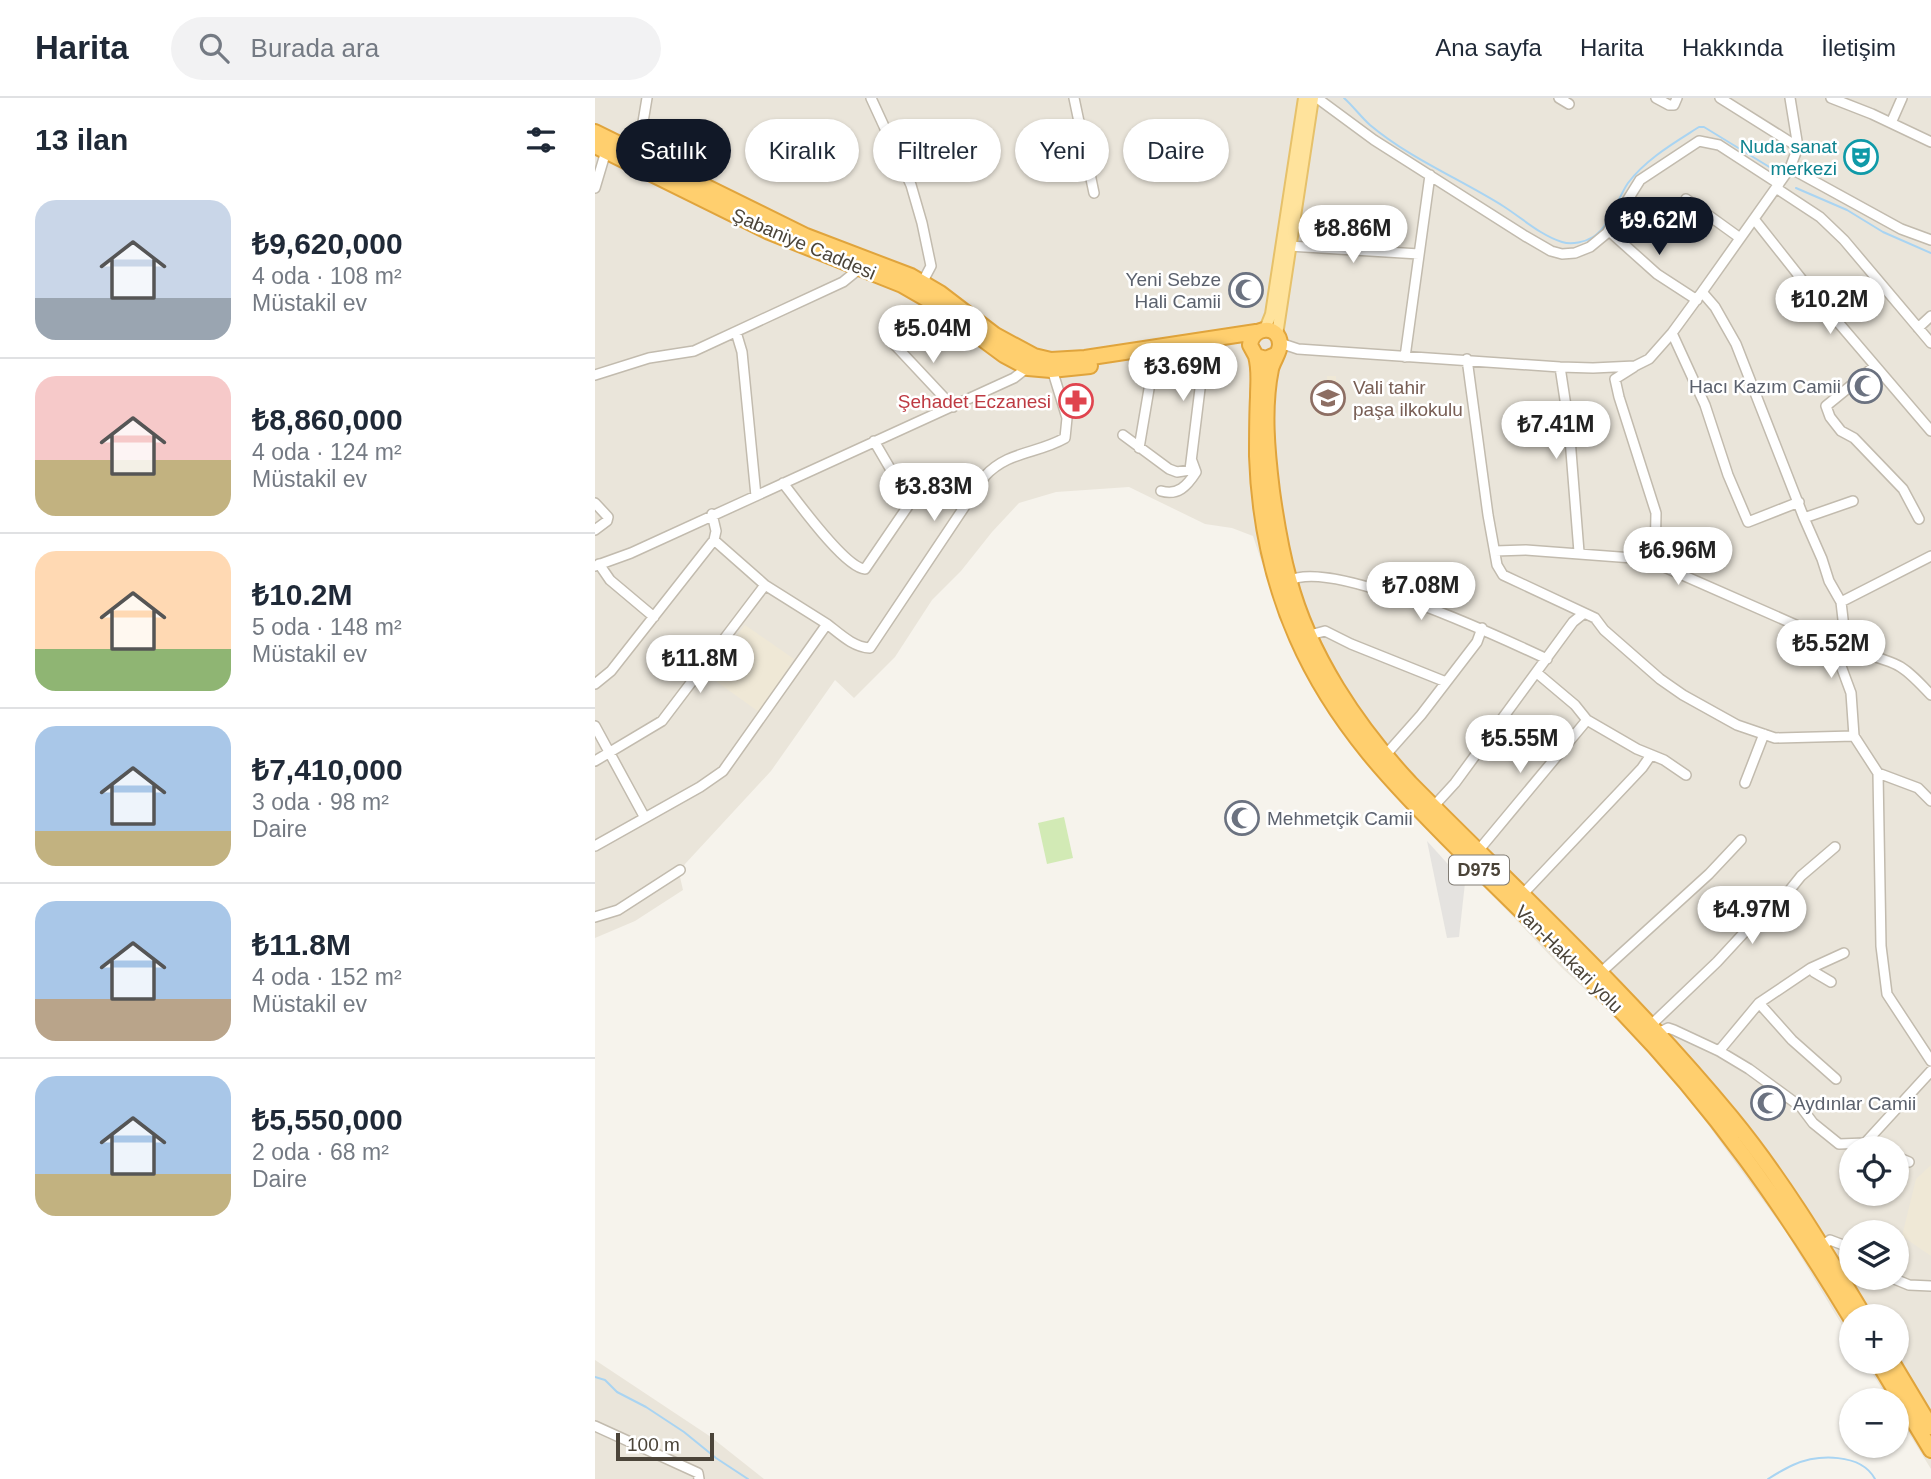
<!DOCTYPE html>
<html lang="tr">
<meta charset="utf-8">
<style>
:root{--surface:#fff;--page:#f2f2f3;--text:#1f2937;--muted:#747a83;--line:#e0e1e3;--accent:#111827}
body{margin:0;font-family:Arial,sans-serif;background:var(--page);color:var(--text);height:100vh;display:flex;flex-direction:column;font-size:26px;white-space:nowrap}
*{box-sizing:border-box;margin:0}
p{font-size:23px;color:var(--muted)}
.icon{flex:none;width:38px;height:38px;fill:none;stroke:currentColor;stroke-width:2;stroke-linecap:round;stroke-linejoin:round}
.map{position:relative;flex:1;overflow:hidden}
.details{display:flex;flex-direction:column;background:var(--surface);width:595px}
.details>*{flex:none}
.guide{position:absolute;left:21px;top:21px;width:665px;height:63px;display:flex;gap:14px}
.controls{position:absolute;left:1244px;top:1038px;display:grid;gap:14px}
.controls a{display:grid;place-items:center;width:70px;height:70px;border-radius:50%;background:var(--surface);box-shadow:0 2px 5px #0004;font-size:35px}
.scale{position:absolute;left:21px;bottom:18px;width:98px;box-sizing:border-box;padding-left:7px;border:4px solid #4b4439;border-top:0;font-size:19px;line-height:24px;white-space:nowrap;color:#4b4439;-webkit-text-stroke:5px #fff;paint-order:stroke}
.price{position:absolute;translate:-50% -60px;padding:0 16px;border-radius:24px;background:#fff;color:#222;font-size:23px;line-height:46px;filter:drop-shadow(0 2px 4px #0008)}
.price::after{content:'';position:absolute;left:50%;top:42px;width:21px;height:16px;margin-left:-10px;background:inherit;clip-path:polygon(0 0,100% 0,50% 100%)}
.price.on{background:var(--accent);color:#fff}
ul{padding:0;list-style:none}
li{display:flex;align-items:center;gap:21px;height:175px;padding:0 35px}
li+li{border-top:2px solid var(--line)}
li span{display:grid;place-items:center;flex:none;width:196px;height:140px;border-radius:21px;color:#555}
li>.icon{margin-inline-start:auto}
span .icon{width:84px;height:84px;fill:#fffc;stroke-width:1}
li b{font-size:30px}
h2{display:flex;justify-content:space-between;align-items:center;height:84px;padding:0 35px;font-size:30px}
.chip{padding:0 24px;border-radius:32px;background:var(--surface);box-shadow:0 2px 5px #0004;font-size:24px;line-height:63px}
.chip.on{background:var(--accent);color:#fff}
header{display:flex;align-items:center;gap:42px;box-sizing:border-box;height:98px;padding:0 35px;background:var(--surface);border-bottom:2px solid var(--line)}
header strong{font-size:33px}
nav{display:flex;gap:38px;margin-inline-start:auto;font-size:24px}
.search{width:490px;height:63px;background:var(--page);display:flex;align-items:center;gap:18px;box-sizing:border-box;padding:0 24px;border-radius:38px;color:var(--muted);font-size:26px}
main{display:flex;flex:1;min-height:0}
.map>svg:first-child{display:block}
.residential{fill:#eae5da;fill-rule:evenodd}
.education{fill:#efe8d6}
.green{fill:#d2eab5}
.parking{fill:#e5e3e0}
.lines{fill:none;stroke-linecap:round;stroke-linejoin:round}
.stream{stroke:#a9d4f2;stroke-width:2}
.minor-casing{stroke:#c2bbae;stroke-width:12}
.major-casing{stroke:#e6c16a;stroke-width:14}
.highway-casing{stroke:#e0a43c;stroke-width:18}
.minor{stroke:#fff;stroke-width:9}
.major{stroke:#ffe39c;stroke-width:10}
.highway{stroke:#ffcf6e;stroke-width:14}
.labels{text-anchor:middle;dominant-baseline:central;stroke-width:5;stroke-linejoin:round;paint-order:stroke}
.shield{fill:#fff;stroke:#817c74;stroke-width:2}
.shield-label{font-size:18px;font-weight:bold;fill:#4b4439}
.culture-label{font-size:19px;fill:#0d838f;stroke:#fff;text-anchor:end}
.street-label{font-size:19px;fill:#4b4439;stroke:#fff}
.worship-label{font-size:19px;fill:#5b616d;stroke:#fff;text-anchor:end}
.education-label{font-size:19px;fill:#785e54;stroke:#fff;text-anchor:start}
.health-label{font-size:19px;fill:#be3a42;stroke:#fff;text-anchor:end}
</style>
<header>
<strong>Harita</strong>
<div class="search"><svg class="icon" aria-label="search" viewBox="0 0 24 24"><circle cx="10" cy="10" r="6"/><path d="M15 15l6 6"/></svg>Burada ara</div>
<nav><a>Ana sayfa</a><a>Harita</a><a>Hakkında</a><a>İletişim</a></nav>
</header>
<main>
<section class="details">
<h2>13 ilan<svg class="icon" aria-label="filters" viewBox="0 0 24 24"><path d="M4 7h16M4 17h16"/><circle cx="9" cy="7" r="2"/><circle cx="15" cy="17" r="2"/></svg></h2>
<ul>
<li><span style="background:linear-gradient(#c9d6e8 70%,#9aa5b1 0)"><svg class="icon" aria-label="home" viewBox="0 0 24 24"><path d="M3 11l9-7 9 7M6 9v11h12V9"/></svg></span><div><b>₺9,620,000</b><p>4 oda · 108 m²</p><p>Müstakil ev</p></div></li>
<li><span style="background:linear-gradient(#f6c9c9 60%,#c2b280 0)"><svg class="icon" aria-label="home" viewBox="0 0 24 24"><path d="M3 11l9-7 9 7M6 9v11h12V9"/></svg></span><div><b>₺8,860,000</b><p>4 oda · 124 m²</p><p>Müstakil ev</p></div></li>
<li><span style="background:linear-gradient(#ffd9b3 70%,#8fb573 0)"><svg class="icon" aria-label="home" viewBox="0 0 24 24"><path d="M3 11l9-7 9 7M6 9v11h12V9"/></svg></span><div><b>₺10.2M</b><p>5 oda · 148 m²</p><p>Müstakil ev</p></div></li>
<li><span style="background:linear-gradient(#a9c7e8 75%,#c2b280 0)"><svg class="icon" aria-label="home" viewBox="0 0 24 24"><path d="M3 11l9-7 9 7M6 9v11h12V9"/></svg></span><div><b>₺7,410,000</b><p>3 oda · 98 m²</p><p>Daire</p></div></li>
<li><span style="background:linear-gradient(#a9c7e8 70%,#b9a48a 0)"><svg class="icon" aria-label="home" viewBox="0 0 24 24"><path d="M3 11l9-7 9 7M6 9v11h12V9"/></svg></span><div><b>₺11.8M</b><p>4 oda · 152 m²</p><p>Müstakil ev</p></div></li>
<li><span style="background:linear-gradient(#a9c7e8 70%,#c2b280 0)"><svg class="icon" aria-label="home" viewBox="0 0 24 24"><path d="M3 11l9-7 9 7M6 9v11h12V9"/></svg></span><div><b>₺5,550,000</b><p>2 oda · 68 m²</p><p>Daire</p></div></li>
</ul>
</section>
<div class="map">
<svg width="1336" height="1381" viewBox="0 0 1336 1381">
<rect width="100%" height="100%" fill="#f6f3ec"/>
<path class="residential" d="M 0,0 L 1336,0 L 1336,1371 L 1302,1316 L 1302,1302 L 1294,1302 L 1270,1264 L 1302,1264 L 1302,1218 L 1256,1218 L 1256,1242 L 1191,1134 L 1090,995 L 1043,940 L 967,870 L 775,669 L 723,597 L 683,513 L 658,438 L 637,430 L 610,426 L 534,389 L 461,394 L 424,405 L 397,434 L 366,473 L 337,502 L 300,559 L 259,600 L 240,582 L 176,673 L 90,766 L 85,779 L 88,792 L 40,823 L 0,840 ZM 1256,1050 L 1302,1050 L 1302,1096 L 1256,1096 ZM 1256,1134 L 1302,1134 L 1302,1180 L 1256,1180 Z
M 0,1262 L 116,1339 L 169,1381 L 0,1381 Z"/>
<path class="education" d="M 732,278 L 741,278 L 741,282 L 744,283 L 742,318 L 722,317 L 724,282 L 732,282 Z
M 150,527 L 199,561 L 164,614 L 111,576 Z
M 1336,1067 L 1336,1158 L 1307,1138 L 1321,1081 Z"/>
<path class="green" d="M 469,719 L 478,760 L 452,766 L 443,725 Z"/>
<path class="parking" d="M 832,743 L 870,785 L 864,839 L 852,840 Z"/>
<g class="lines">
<path class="stream" d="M 749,0 C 758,8 766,19 775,27 C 814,60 865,81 908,108 C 927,120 945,137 967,144 C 977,147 990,144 998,139 C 1015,129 1022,101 1033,85 C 1051,61 1079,45 1104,29 L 1109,29 L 1176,70
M 1201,90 L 1252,112 L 1288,134 L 1336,155
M 0,1279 L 10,1282 L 22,1294 L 51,1309 L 89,1334 L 121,1360 L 153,1381
M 1173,1381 C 1181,1376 1189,1371 1198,1367 C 1223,1356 1266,1355 1280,1381"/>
<g class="minor-casing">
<path id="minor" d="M 276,0 L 316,87 L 327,125 L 336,168 L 327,185
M 479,0 L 499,95
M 722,0 L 779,42 L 930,138 L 956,153 L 967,156 L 980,155 L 995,149 L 1012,135 L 1045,82 L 1104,43 L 1124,47 L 1184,86
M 964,0 L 974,6
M 1061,0 L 1074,7 L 1079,7 L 1082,0
M 1125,0 L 1203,49
M 1236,0 L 1277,16 L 1336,44
M 1296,25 L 1307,0
M 39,54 L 46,36 L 52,0
M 1195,70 L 1306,131 L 1336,142
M 0,90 L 11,53
M 1181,90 L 1225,119 L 1249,142 L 1336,245
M 1091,101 L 1145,140
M 1159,121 L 1212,188 L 1336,333
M 1014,133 L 1062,176 L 1102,202
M 694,148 L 824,156
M 1107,194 L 1120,209 L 1141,246 L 1209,420 L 1227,461 L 1234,483 L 1246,504 L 1249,530 L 1239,549 L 1256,595 L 1259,638 L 1283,675 L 1286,848 L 1292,896 L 1336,963
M 1323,230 L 1336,218
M 141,234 L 147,254 L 161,398
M 1077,235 L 1110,307 L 1133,377 L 1153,424 L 1204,404
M 298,245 L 358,309
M 685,245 L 703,251 L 965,269 L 998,270 L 1040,268 L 1054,261 L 1077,235 L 1107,194 L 1195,70 L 1203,49 L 1195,0
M 810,259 L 835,77
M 872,261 L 893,417 L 902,467 L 908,477 L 1000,520 L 1009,532 L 1065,581 L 1088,597 L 1142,627 L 1180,640 L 1259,638
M 1280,268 L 1231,308 L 1235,319 L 1246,333 L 1259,340 L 1308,391 L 1324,421
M 965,269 L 974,328 L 984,454
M 1039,269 L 1020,281 L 1024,299 L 1061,415 L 1060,464
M 0,277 L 54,260 L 99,253 L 248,184 L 264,171
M 528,337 L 574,371 L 582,374 L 595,372 L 610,250
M 544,350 L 554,291 L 554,258
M 188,385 C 202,403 250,470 270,471 L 313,408 L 310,396 L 279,343
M 566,393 C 583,398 592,388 601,374 L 597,363
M 0,405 L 13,419 L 12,423 L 0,432
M 1209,420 L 1258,403
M 900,453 L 931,452 L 1051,461 L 1219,535 L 1228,537 L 1249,530
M 4,466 L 15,482 L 59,519
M 0,468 L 36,455 L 419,280 L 433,269
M 694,483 C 735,459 907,540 952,561
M 1246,504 L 1336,458
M 232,526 C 245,536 258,549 275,550 L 390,378 C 413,353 442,356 470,340 L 472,320 L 456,268
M 715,537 L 730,533 L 756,546 L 851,584
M 1239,549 C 1249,549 1257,552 1266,555 C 1305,565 1309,568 1336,597
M 942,575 L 980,607 L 992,622 L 1042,651 L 1069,662 L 1091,677
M 0,586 L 16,573 L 119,442
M 0,628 L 50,720
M 787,661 L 826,617 L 882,544 L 887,530
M 0,663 L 67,623 L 170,487
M 1283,675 L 1323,690 L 1336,703
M 1150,685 L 1169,636
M 838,709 L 860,685 L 978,524 L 988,516
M 0,748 L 105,689 L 128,673 L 232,526 L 170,487 L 119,442 L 121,433 L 117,416
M 883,753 L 992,622
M 927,797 L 1047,670 L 1056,657
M 0,819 L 23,812 L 85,772
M 1216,870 L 1219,874 L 1236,884
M 1003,877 L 1114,776 L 1146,742
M 1164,905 L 1197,942 L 1241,981
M 1056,927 L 1122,864 L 1158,825 L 1190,798 L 1206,778 L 1240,749
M 1063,935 L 1073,930 L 1079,932 L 1124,953 L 1154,971 L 1206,1009 L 1218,1025 L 1244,1046 L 1270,1045 L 1282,1050
M 1124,953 L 1164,905 L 1216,870 L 1249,855
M 1270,1045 L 1336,973
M 1302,1059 L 1314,1064
M 1227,1148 L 1235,1142 L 1256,1150
M 1297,1180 L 1314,1187 L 1336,1188
M 0,1328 L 103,1375 L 104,1381"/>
</g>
<g class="major-casing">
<path id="major" d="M 670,231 L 676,216 L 709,0
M 682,237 L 718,0"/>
</g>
<g class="highway-casing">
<path id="highway" d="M 0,34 L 211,138 L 316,178 L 345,195 L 400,237 L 439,258 L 456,262 L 490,260 L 661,234
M 0,48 L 174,134 L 307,187 L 340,206 L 409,257 L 433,270 L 456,272 L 495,268
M 680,257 L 671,261 L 661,258 L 655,247 C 657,228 684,226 685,246 C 685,254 678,263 676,271 C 668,310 672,353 677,393 C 681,422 686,452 694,481 C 714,557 762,628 815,685 C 924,795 1038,900 1136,1019 C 1187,1081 1228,1150 1269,1218
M 661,258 C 665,272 663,285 663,299 C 662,318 662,338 662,358 C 664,420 677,483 702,540 C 740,627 799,687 865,753 C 920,807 975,860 1028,915 C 1120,1010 1188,1108 1256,1220
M 1283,1264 L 1336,1352
M 1297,1264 L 1336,1329"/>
</g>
<use href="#minor" class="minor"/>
<use href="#major" class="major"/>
<use href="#highway" class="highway"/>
</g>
<defs>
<g id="theatre-ring" transform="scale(1.75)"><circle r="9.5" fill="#fff" stroke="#0f9aa8" stroke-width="1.5"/><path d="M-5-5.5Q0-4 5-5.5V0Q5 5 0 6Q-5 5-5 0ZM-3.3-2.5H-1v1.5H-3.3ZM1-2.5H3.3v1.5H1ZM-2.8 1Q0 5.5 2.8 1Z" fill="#0f9aa8"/></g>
<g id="mosque-ring" transform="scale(1.75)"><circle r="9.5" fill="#fff" stroke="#6b7280" stroke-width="1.5"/><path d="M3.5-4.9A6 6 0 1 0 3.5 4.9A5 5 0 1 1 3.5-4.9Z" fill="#6b7280"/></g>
<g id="school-ring" transform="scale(1.75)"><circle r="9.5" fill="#fff" stroke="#8d6e63" stroke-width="1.5"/><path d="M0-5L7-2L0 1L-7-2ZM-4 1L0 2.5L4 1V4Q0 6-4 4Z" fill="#8d6e63"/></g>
<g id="pharmacy-ring" transform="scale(1.75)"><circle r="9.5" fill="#fff" stroke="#e0444e" stroke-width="1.5"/><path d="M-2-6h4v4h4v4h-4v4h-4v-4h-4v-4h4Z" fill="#e0444e"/></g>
</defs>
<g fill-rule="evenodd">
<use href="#theatre-ring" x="1266" y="59"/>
<use href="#mosque-ring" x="651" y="192"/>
<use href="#mosque-ring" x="1270" y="288"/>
<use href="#school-ring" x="733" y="300"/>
<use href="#pharmacy-ring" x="481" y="303"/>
<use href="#mosque-ring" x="647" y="720"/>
<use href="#mosque-ring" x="1173" y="1005"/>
</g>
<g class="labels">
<rect class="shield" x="854" y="757.5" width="60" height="29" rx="5"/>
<g class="shield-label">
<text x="884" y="772">D975</text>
</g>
<g class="culture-label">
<text x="1242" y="48">Nuda sanat<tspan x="1242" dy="22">merkezi</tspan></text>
</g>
<g class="street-label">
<text transform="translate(209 146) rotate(23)">Şabaniye Caddesi</text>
<text transform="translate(974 861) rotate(45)">Van-Hakkari yolu</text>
</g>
<g class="worship-label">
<text x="626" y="181">Yeni Sebze<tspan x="626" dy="22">Hali Camii</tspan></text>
<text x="1246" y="288">Hacı Kazım Camii</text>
<text x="672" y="720" text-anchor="start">Mehmetçik Camii</text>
<text x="1198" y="1005" text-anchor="start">Aydınlar Camii</text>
</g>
<g class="education-label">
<text x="758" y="289">Vali tahir<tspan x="758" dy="22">paşa ilkokulu</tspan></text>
</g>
<g class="health-label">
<text x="456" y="303">Şehadet Eczanesi</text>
</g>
</g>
</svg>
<div class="controls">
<a><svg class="icon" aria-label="locate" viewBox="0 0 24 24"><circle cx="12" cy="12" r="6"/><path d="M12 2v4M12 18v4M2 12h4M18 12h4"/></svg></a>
<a><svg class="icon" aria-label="layers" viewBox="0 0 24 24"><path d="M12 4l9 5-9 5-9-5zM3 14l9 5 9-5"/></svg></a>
<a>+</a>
<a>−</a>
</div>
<div class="scale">100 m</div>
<b class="price on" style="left:1064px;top:159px">₺9.62M</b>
<b class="price" style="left:758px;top:167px">₺8.86M</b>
<b class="price" style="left:1235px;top:238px">₺10.2M</b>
<b class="price" style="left:338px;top:267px">₺5.04M</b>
<b class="price" style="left:588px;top:305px">₺3.69M</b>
<b class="price" style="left:961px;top:363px">₺7.41M</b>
<b class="price" style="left:339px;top:425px">₺3.83M</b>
<b class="price" style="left:1083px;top:489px">₺6.96M</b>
<b class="price" style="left:826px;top:524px">₺7.08M</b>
<b class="price" style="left:1236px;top:582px">₺5.52M</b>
<b class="price" style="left:105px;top:597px">₺11.8M</b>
<b class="price" style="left:925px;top:677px">₺5.55M</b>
<b class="price" style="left:1157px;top:848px">₺4.97M</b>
<div class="guide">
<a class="chip on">Satılık</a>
<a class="chip">Kiralık</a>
<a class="chip">Filtreler</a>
<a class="chip">Yeni</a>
<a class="chip">Daire</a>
</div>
</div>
</main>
